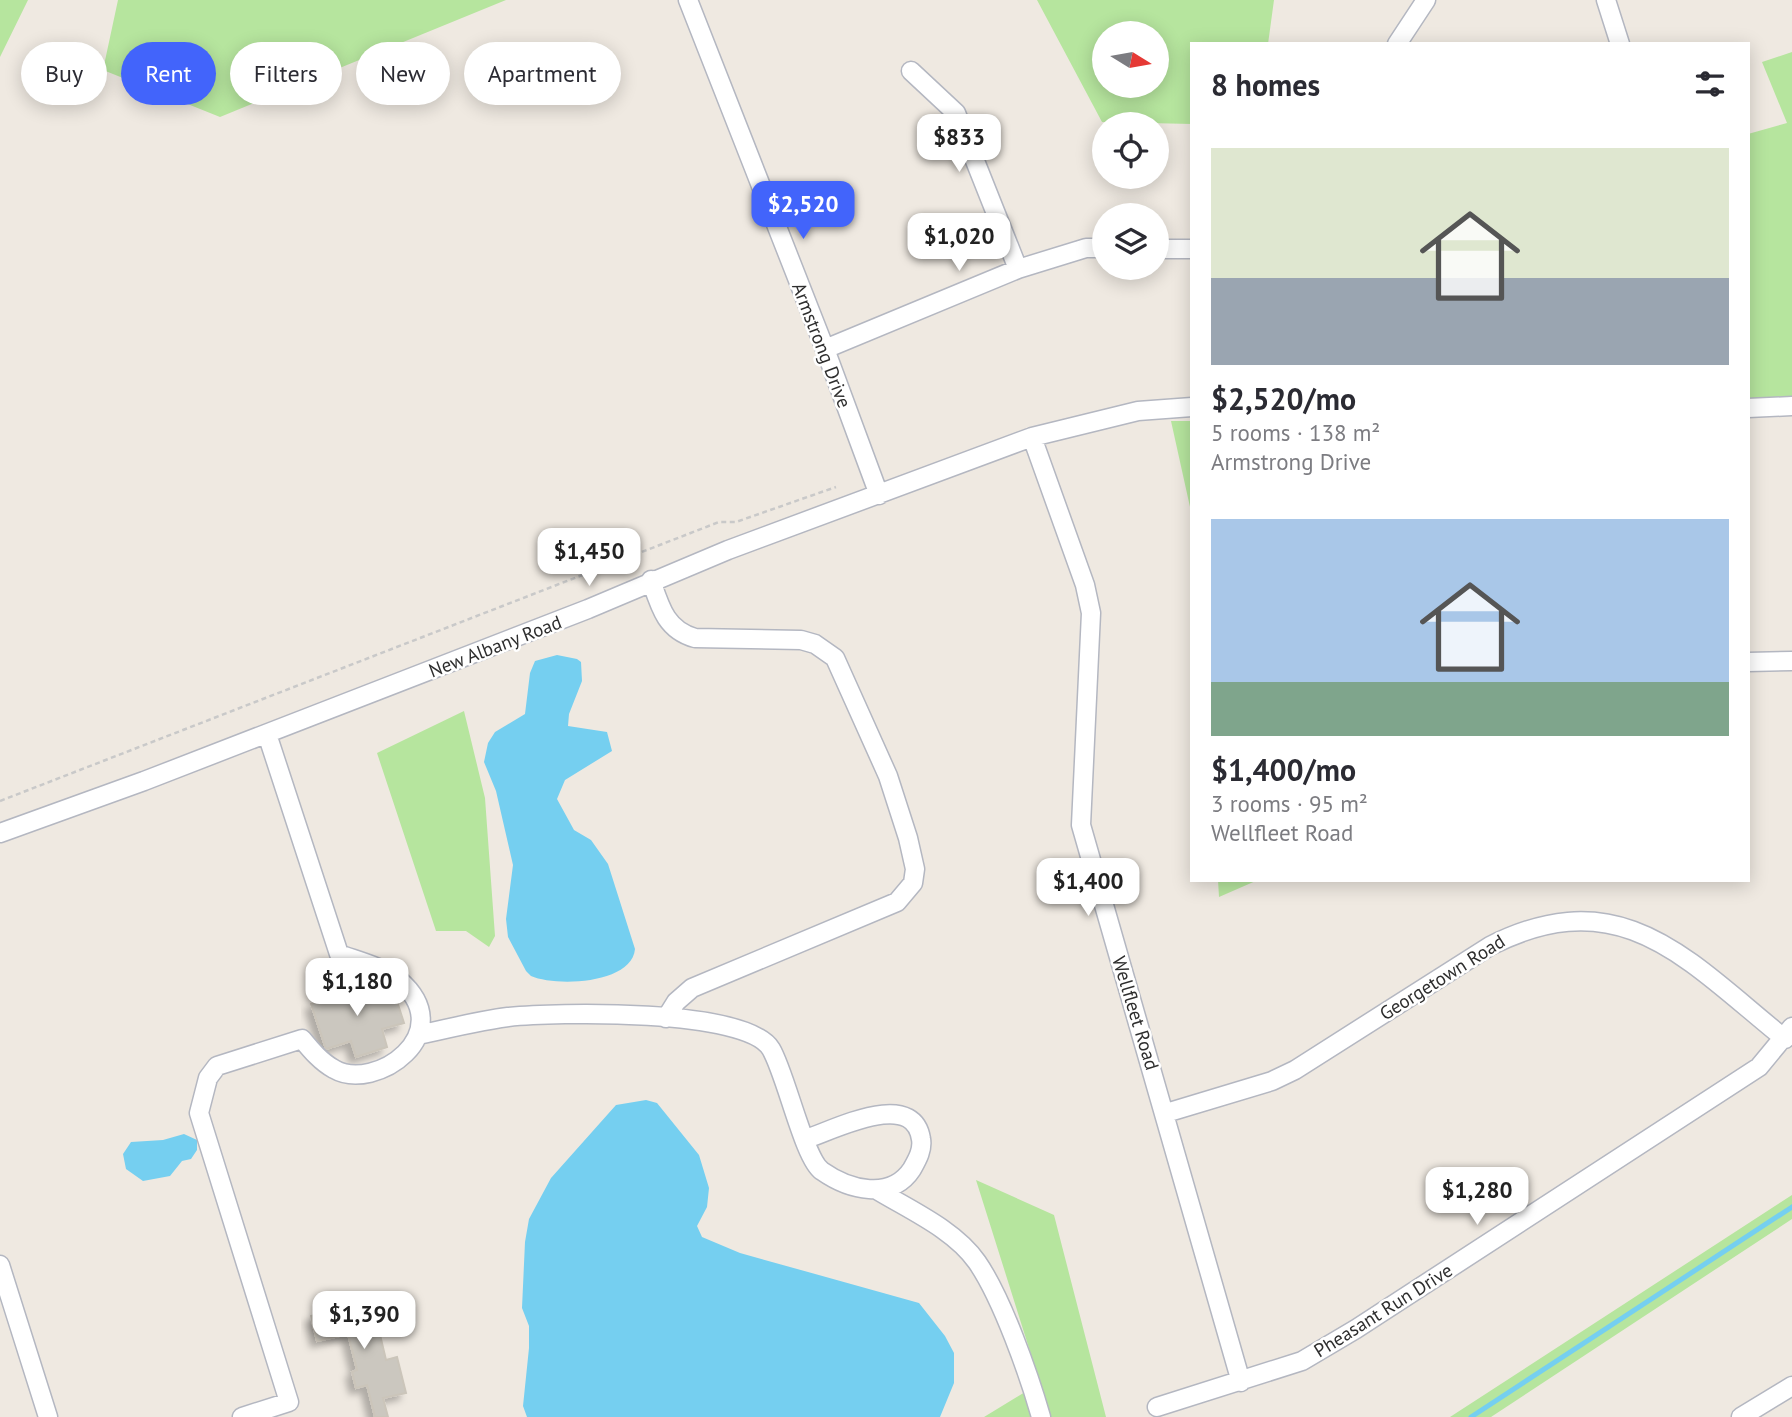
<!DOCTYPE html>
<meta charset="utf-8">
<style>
:root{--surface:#fff;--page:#f7f7f7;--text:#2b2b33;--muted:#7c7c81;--accent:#4264fb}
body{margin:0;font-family:"PT Sans",sans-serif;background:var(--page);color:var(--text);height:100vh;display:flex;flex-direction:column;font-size:26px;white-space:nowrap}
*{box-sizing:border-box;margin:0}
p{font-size:23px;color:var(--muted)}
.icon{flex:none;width:38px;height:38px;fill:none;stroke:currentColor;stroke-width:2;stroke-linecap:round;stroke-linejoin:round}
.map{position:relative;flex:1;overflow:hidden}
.drawer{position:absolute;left:1190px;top:42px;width:560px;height:840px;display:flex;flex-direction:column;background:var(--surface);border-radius:0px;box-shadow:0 4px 18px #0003}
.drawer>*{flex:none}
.hud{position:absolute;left:21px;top:42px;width:665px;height:63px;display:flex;gap:14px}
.needle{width:46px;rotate:101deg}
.buttons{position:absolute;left:1092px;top:21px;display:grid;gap:14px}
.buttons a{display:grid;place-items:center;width:77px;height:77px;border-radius:50%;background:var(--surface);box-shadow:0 4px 18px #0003;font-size:35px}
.price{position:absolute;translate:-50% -60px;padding:0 16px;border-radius:14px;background:#fff;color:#222;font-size:23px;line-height:46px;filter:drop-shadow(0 2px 4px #0008)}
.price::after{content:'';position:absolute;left:50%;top:42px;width:21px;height:16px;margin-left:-10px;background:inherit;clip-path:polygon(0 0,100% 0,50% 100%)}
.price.selected{background:var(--accent);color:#fff}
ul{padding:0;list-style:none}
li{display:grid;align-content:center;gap:14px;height:371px;padding:0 21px}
li span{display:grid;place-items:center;height:217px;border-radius:0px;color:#555}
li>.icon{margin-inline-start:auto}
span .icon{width:126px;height:126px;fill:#fffc;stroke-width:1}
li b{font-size:30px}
h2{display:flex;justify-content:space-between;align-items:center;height:84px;padding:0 21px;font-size:30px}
.chip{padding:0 24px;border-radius:32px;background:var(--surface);box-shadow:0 4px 18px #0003;font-size:24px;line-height:63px}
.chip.selected{background:var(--accent);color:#fff}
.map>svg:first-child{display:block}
.green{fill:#b6e59e;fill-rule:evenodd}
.water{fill:#75cff0}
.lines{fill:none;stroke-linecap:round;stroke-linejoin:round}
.stream{stroke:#75cff0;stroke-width:5}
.building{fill:#cbc7bf;stroke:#cbc5ba;stroke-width:2;filter:url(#shadow)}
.minor-casing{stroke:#b4b7c1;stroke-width:21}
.path{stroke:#c9c9c9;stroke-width:2.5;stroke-dasharray:5 3.5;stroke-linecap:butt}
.minor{stroke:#fff;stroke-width:18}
.labels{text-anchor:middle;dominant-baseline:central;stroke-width:5;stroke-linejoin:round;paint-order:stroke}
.street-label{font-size:19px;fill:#2e2e2e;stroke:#fff}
</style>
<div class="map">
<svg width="1792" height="1417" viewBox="0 0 1792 1417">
<defs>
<filter id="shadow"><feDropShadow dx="-6" dy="6" stdDeviation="3.5" flood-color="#0004"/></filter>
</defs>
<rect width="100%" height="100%" fill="#efe9e1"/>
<path class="green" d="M 0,0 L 28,0 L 0,57 Z
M 118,0 L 506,0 L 220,117 L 103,70 Z
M 1037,0 L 1274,0 L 1268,44 L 1192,44 L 1192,124 L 1102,122 ZM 1104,33 L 1157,33 L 1157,86 L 1104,86 Z
M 1792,52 L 1792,396 L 1748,401 L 1748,134 L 1787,123 L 1762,62 Z
M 1171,421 L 1192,421 L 1192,516 Z
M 464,711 L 485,798 L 495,936 L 489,947 L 466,931 L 436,931 L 377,753 Z
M 1218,880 L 1258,880 L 1219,897 Z
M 976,1180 L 1054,1215 L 1106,1417 L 984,1417 L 1040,1383 Z
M 1792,1195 L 1792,1219 L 1491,1417 L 1450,1417 Z"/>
<path class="water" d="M 557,655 L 577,659 L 581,662 L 582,681 L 569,714 L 568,726 L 607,732 L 612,751 L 565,780 L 557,799 L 574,830 L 591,840 L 608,864 L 635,949 C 632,984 556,987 531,976 L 526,971 L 508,937 L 506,919 L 513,865 L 496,791 L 484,762 L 488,743 L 495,732 L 525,714 L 530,673 L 535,661 Z
M 646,1100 L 657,1103 L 699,1155 L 709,1188 L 707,1207 L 697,1226 L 702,1237 L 740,1253 L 919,1303 L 945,1336 L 954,1353 L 954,1383 L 940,1417 L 527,1417 L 523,1406 L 529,1348 L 529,1326 L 522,1308 L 525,1242 L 529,1219 L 551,1178 L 616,1105 Z
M 184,1134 L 197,1140 L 197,1150 L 191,1159 L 182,1161 L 170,1176 L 143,1181 L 126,1169 L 123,1154 L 131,1142 L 163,1140 Z"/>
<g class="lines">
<path class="stream" d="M 1471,1417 L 1792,1207"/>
</g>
<path class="building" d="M 366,981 L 371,999 L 394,992 L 404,1023 L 382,1029 L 387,1047 L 356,1057 L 351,1041 L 326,1049 L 311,1004 L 335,997 L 333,990 Z
M 372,1301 L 386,1360 L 397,1357 L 406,1393 L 383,1398 L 388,1417 L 375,1417 L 367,1385 L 356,1388 L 352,1372 L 357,1370 L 348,1334 L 317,1341 L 311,1316 Z"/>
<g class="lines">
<g class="minor-casing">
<path id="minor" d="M 688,0 L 825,349 L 879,495
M 1606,0 L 1620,44
M 1397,44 L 1426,0
M 911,71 L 956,113 L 1018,269
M 1157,249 L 1192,249
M 825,349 L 1018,269 L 1086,248 L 1104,248
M 1748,408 L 1792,406
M 1032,437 L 1085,585 L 1091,613 L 1081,825 L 1241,1382
M 651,580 C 660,607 666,630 695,638 L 801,640 L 815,644 L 835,658 L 888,776 L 908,838 L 915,869 L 913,883 L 897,902 L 692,988 L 676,1002 L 666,1018
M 1748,662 L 1792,661
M 0,833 L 144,781 L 588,609 L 728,550 L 1032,437 L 1138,411 L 1192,407
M 419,1035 C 449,1028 478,1021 508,1017 C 554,1012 747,1008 771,1049 C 786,1074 804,1159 822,1171 C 849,1190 891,1201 912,1169 C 917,1160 923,1150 921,1139 C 913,1088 834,1130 806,1139
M 1166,1113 L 1272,1081 L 1295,1070 L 1490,946 C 1622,879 1688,961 1785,1039
M 877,1190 C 910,1210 955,1230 977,1262 C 1002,1298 1029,1375 1041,1417
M 0,1265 L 48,1417
M 1157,1407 L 1302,1361 L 1356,1329 L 1759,1067 L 1792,1027
M 242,1417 L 289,1402 L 199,1113 L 208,1078 L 217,1066 L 302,1039 C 311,1050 321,1062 334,1069 C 375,1093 461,1033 399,980 C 383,967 358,961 339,954 L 267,734
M 1741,1417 L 1792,1386"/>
</g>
<path class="path" d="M 0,801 L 719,522 L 736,522 L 836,487"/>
<use href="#minor" class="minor"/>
</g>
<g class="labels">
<g class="street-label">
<text transform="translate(822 345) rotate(69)">Armstrong Drive</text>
<text transform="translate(495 646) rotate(-21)">New Albany Road</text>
<text transform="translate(1442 977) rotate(-32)">Georgetown Road</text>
<text transform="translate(1136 1013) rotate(73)">Wellfleet Road</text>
<text transform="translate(1383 1310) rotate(-32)">Pheasant Run Drive</text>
</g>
</g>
</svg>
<div class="buttons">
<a><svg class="needle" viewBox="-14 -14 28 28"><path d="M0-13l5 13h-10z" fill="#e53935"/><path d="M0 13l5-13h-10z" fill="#7c7c81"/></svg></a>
<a><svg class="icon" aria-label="locate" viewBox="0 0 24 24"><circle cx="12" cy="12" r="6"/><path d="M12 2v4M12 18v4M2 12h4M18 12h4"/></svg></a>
<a><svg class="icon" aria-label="layers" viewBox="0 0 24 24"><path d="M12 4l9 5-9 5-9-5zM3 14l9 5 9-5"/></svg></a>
</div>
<b class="price" style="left:959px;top:174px">$833</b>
<b class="price selected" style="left:803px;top:241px">$2,520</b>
<b class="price" style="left:959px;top:273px">$1,020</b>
<b class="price" style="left:589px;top:588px">$1,450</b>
<b class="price" style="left:1088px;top:918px">$1,400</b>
<b class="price" style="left:357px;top:1018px">$1,180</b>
<b class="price" style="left:1477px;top:1227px">$1,280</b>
<b class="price" style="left:364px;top:1351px">$1,390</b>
<div class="hud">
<a class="chip">Buy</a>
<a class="chip selected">Rent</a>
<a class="chip">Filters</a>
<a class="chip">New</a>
<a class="chip">Apartment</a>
</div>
<section class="drawer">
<h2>8 homes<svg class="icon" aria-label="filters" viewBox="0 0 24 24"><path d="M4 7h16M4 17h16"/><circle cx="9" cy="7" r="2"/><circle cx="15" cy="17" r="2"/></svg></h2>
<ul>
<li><span style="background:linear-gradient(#dfe7d0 60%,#9aa5b1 0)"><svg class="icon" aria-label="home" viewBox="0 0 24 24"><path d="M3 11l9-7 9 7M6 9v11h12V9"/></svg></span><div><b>$2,520/mo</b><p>5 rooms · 138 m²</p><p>Armstrong Drive</p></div></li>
<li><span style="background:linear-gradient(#a9c7e8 75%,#7fa58c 0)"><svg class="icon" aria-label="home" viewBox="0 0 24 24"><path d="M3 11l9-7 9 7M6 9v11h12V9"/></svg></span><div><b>$1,400/mo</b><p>3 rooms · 95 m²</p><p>Wellfleet Road</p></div></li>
</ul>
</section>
</div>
